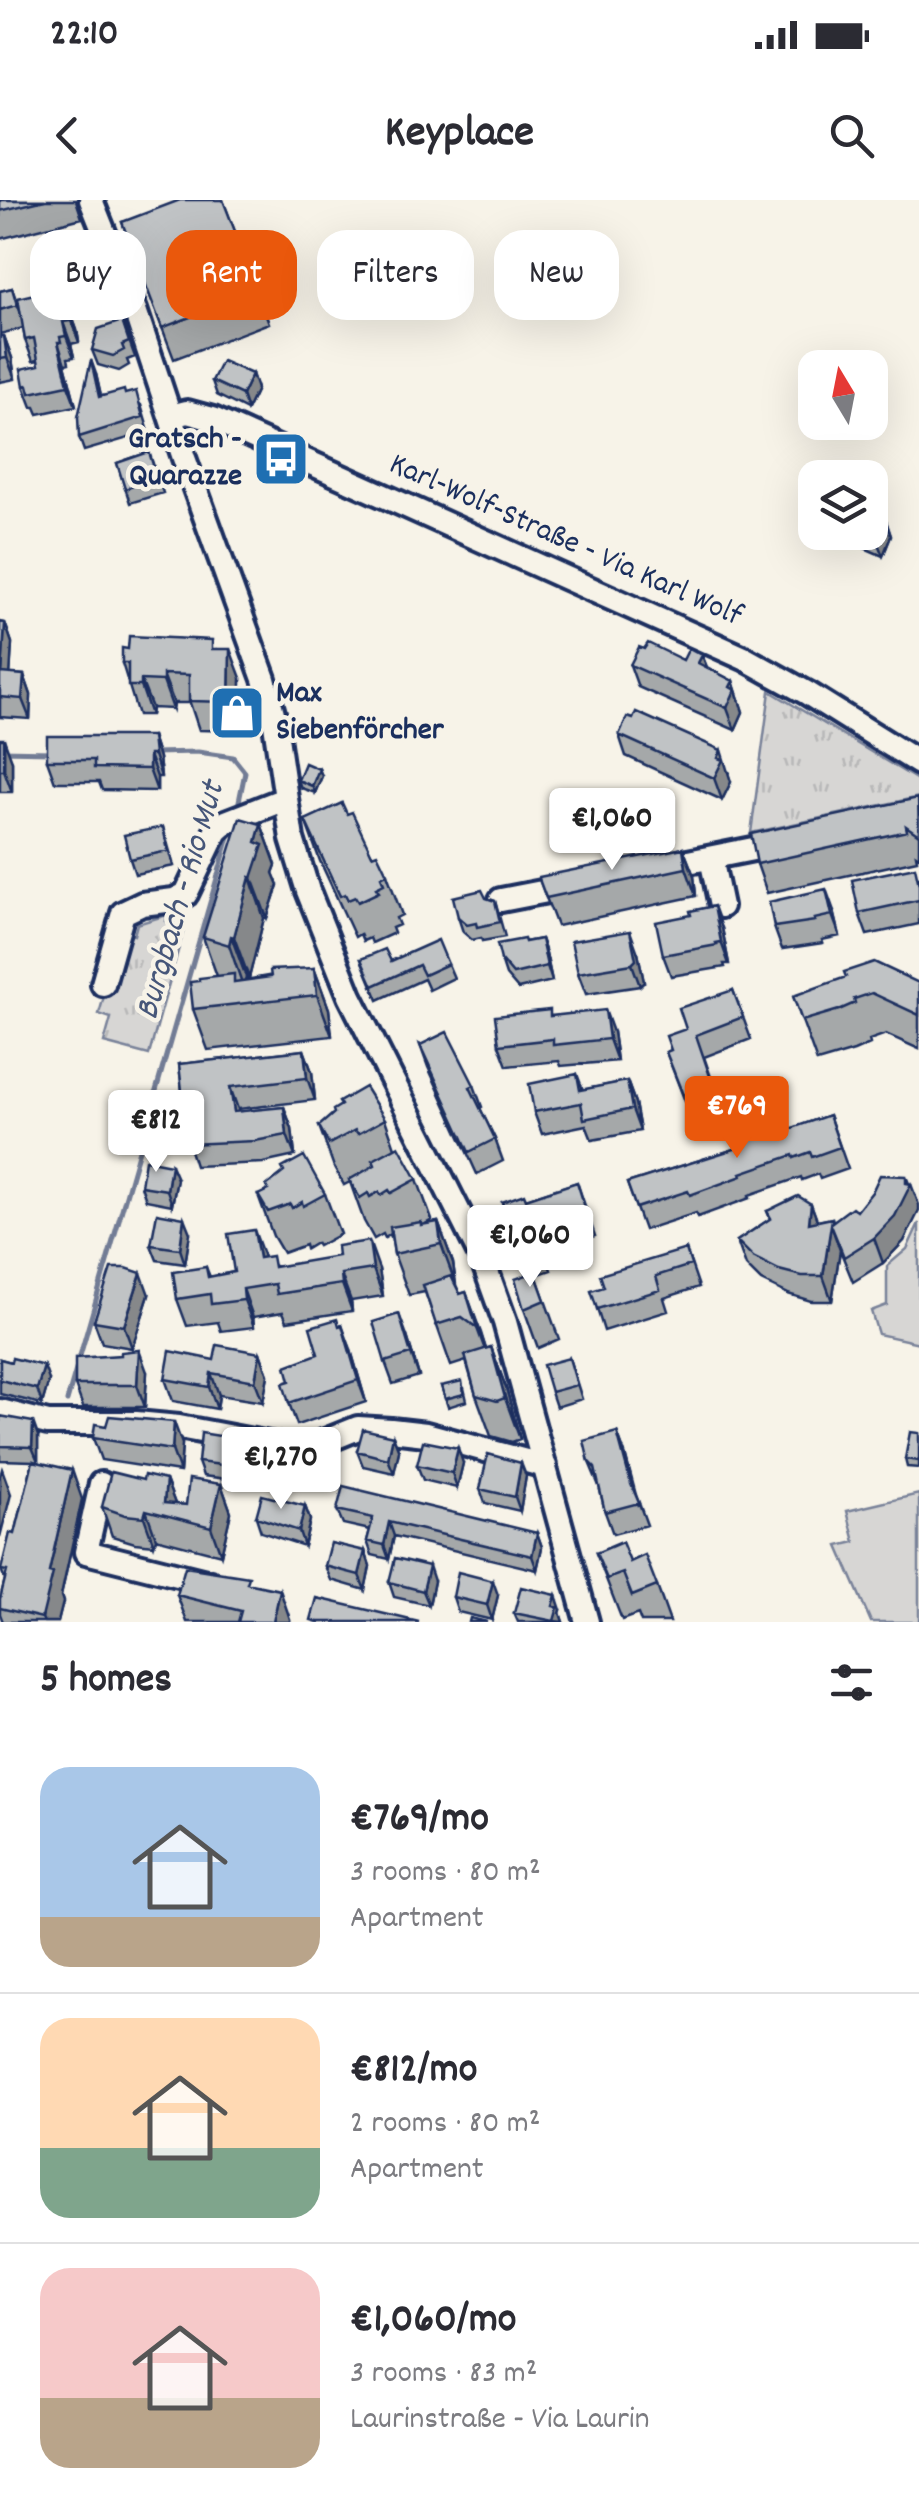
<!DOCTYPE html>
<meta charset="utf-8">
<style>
:root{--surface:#fff;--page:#f2f2f3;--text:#2b2b33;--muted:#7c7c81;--line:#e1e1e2;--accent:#ea580c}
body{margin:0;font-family:Dekko,sans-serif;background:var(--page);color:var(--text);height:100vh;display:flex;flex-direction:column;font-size:38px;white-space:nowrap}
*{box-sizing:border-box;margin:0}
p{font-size:32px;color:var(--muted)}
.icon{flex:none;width:55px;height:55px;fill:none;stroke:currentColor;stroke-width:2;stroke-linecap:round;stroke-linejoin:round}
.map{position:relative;height:1422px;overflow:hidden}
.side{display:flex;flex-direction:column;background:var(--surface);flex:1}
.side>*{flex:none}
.hud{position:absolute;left:30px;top:30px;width:860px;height:90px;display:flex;gap:20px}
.needle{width:65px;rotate:350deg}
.controls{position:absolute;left:798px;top:150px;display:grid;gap:20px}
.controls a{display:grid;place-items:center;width:90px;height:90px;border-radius:20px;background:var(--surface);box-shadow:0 10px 40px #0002;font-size:50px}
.price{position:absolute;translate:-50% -85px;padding:0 22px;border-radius:10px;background:#fff;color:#222;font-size:32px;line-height:65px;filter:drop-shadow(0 2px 5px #0008)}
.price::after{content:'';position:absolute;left:50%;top:60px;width:30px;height:22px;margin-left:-15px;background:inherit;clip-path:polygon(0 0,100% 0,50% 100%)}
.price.active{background:var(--accent);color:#fff}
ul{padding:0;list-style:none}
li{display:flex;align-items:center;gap:30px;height:250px;padding:0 40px}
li+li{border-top:2px solid var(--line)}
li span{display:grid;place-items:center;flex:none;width:280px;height:200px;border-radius:30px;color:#555}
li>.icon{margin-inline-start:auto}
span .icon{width:120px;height:120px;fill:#fffc;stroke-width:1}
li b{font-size:42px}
h2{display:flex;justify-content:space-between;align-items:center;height:120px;padding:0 40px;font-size:42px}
.tag{padding:0 35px;border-radius:30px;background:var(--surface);box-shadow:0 10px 40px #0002;font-size:35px;line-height:90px}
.tag.active{background:var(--accent);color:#fff}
.status{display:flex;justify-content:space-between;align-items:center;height:70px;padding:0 50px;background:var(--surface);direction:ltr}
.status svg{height:28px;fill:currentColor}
header{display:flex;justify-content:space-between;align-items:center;height:130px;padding:0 40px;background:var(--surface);font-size:45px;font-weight:700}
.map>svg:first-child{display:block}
.grass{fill:#d7d6d4;stroke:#798299;stroke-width:2.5}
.park{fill:url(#park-tufts);stroke:#798299;stroke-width:2.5}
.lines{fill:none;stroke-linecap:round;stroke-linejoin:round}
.stream{stroke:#727c95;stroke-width:5}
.minor-casing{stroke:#1b2f5e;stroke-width:30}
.minor{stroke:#f7f3e8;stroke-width:22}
.wall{fill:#a5a8a9;stroke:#1b2f5e;stroke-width:2.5}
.shaded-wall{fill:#86888a;stroke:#1b2f5e;stroke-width:2.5}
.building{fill:#c0c3c5;stroke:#1b2f5e;stroke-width:2.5}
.labels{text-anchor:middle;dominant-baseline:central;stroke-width:9;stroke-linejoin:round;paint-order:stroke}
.poi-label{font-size:32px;font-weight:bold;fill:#1b2f5e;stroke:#f7f3e8;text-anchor:end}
.street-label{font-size:32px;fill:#1b2f5e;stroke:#f7f3e8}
.water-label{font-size:35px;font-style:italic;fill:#465679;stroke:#f7f3e8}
</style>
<div class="status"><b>22:10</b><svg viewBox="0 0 49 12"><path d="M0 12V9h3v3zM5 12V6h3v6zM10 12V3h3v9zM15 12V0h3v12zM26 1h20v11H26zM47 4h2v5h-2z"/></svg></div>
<header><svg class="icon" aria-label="back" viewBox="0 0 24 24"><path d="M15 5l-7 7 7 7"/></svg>Keyplace<svg class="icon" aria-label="search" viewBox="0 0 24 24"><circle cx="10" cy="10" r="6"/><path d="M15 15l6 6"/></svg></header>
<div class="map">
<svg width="919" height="1422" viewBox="0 0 919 1422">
<defs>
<pattern id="park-tufts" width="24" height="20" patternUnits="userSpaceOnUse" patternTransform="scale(2.5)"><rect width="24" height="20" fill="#d7d6d4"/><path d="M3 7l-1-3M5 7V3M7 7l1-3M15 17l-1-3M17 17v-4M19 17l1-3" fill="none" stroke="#b8b8b8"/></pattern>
</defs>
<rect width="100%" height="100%" fill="#f7f3e8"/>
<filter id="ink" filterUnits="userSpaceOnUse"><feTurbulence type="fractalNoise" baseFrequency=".01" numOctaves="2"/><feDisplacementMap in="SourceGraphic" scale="20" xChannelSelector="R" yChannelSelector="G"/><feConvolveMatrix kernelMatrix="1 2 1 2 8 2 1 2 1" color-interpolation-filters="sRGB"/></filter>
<g filter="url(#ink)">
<path class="grass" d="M 919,1023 L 919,1143 L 878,1134 L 871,1111 L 887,1105 L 887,1066 L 907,1049 Z
M 919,1294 L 919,1422 L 871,1422 L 838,1346 L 855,1342 L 847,1311 Z"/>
<path class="park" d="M 770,491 L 919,581 L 919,597 L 751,633 Z
M 167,715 L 166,721 L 185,726 L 149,855 L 104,843 L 111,818 L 99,814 L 122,733 L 134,735 L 137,724 Z"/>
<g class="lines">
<path class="stream" d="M 0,551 L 52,552
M 153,553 L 198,552 L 233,557 L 245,572 L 237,611
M 67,1201 L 232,626"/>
<g class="minor-casing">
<path id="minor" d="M 91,0 L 135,110 L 184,258 L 264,479 L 274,517 L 292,639 L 308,691 L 350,796 L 482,1058 L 505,1122 L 587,1422
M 171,216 L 187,212 L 213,219 L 744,458 L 807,493 L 919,563
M 711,658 L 721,706
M 658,668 L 783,643
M 501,700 L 573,686
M 103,784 L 123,713 L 142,704 L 174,700 L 186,694 L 216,631 L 226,622 L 285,599
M 0,1211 L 48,1223 L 136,1223 L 179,1227 L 290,1248 L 311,1247 L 358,1228 L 391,1230 L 426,1234 L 545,1266
M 101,1284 L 86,1352 L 210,1383"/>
</g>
<use href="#minor" class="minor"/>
</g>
<path class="wall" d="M 0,0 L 76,0 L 82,18 L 0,39 Z
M 223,0 L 269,123 L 174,159 L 122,22 Z
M 12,88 L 21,114 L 46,91 L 53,111 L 69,108 L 77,130 L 79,142 L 71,144 L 74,157 L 68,158 L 69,163 L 65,164 L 76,206 L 38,214 L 35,207 L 32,207 L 24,186 L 39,165 L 39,160 L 33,161 L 25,140 L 23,128 L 0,134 L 0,91 Z
M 122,121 L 135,157 L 127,160 L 129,165 L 119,171 L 98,165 L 92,150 Z
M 0,136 L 4,136 L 12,158 L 15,179 L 0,182 Z
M 96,174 L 101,196 L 125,194 L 141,205 L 149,232 L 84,251 L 79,237 Z
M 252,174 L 257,189 L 247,210 L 217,195 L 212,181 Z
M 149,252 L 163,293 L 130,303 L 117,263 Z
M 886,321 L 891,336 L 883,356 L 853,343 L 849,332 L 870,332 Z
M 0,422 L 5,423 L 12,443 L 10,474 L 24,475 L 31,495 L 30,519 L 0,517 Z
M 216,449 L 241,478 L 240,531 L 199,530 L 190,503 L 174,503 L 173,509 L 152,508 L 151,515 L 138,515 L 122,463 Z
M 644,449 L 683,460 L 702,455 L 707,467 L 733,481 L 743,512 L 735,530 L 638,487 L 630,465 Z
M 619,535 L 729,572 L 728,574 L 731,582 L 722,600 L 626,556 Z
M 152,536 L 159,558 L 161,577 L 157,577 L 157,591 L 102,590 L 99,582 L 55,582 L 47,560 Z
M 0,539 L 12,561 L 12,592 L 0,592 Z
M 319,569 L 322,576 L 315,593 L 301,588 L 298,580 Z
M 919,598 L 919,657 L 916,655 L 917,660 L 767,693 L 757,664 Z
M 347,614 L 372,655 L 387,674 L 402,715 L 396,718 L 399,725 L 392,728 L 394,733 L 372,743 L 370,738 L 363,741 L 360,734 L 355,737 L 320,661 L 305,620 Z
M 261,624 L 276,665 L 273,673 L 278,685 L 267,718 L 264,718 L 249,778 L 246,777 L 245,780 L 314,768 L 329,809 L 332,836 L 208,850 L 193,809 L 199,781 L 217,776 L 203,737 Z
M 163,627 L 174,666 L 135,674 L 130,659 Z
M 683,648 L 694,676 L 696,696 L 557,726 L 540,682 Z
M 919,677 L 919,724 L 867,735 L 859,713 Z
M 486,698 L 495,701 L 505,737 L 482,741 L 481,738 L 472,740 L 463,732 L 458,717 Z
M 834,711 L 840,736 L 822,740 L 823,743 L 782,749 L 774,727 Z
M 722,728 L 729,764 L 724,764 L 725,767 L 671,776 L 663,755 Z
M 541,739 L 546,753 L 552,781 L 518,789 L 506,775 L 501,760 L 525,742 Z
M 638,753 L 644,782 L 640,786 L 586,794 L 578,773 Z
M 361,759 L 448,764 L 454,778 L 429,790 L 424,779 L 378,800 Z
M 919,783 L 919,849 L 886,834 L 869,840 L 870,844 L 854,851 L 817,862 L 793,796 Z
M 733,790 L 751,839 L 704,857 L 721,906 L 691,917 L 666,852 L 671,850 Z
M 551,816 L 613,832 L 617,861 L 561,866 L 559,861 L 507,866 L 499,845 Z
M 420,845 L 474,885 L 482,907 L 480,908 L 495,939 L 503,961 L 477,974 L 428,867 Z
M 304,850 L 312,872 L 315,900 L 238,909 L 238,912 L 284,907 L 292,929 L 295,956 L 263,963 L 195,966 L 188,944 L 179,864 Z
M 577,874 L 583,890 L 627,881 L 635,903 L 640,931 L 592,940 L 586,925 L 542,934 L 534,912 Z
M 829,915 L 848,969 L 820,979 L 818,974 L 802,980 L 801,977 L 749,995 L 750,998 L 698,1017 L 696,1013 L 644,1030 L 627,983 L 741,947 Z
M 385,919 L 395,948 L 417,979 L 432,1020 L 425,1024 L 438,1022 L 453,1063 L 456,1085 L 460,1094 L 466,1092 L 486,1149 L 491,1147 L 506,1188 L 520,1239 L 512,1242 L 491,1236 L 476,1195 L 466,1161 L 451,1166 L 425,1092 L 409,1095 L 394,1054 L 391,1034 L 385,1038 L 383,1034 L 374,1039 L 364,1021 L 350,982 L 344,985 L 334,967 L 319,926 Z
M 177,979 L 172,1005 L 146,1000 L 141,986 Z
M 577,982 L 595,1036 L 545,1053 L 551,1070 L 536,1075 L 559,1139 L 538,1148 L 524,1109 L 527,1075 L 502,1002 L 526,999 Z
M 325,994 L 340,1034 L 318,1046 L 316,1043 L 306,1049 L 305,1045 L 283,1053 L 273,1036 L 258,995 Z
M 811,1004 L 817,1021 L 832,1018 L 833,1021 L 857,1011 L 904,1041 L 883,1063 L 853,1082 L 840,1050 L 832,1101 L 811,1101 L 788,1094 L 761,1081 L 746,1066 L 737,1041 L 770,1019 L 767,1011 Z
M 190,1033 L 185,1064 L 157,1060 L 151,1045 Z
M 686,1049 L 699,1087 L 664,1098 L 668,1111 L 604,1131 L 597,1109 L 604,1087 Z
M 264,1058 L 275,1066 L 379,1069 L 383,1096 L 351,1101 L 352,1111 L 287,1121 L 283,1112 L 253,1117 L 254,1127 L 221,1131 L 218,1122 L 187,1126 L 177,1099 L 206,1067 L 210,1077 L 234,1072 Z
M 149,1095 L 132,1148 L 102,1143 L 94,1121 Z
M 340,1126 L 350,1147 L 366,1202 L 297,1225 L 289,1203 L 290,1181 L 318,1154 Z
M 407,1136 L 419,1176 L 393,1184 L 385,1162 Z
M 260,1153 L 268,1175 L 263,1202 L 219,1195 L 217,1209 L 173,1201 L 165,1179 L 214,1160 Z
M 121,1155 L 147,1172 L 145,1207 L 83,1207 L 75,1185 Z
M 569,1158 L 582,1199 L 556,1207 L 551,1192 Z
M 0,1159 L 11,1162 L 49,1180 L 42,1204 L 0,1194 Z
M 441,1186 L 464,1188 L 467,1201 L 448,1207 Z
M 0,1216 L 38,1236 L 38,1261 L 82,1299 L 61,1396 L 63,1402 L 58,1422 L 3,1422 L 0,1414 L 0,1399 L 5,1379 L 1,1370 L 15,1334 L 33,1261 L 0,1260 Z
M 617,1232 L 625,1254 L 636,1295 L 647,1325 L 613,1334 L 605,1312 L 599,1286 L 589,1262 Z
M 919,1233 L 919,1268 L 907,1267 L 905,1259 Z
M 393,1236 L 399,1251 L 394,1273 L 363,1266 L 357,1251 Z
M 93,1238 L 182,1244 L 180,1272 L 101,1260 Z
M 231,1252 L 228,1279 L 203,1276 L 198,1262 Z
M 295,1263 L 293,1284 L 276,1283 L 276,1286 L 260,1285 L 254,1270 Z
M 463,1263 L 457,1288 L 423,1280 L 417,1265 Z
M 526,1276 L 520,1311 L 485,1303 L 480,1289 Z
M 143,1280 L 166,1280 L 175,1304 L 186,1305 L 221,1284 L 231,1312 L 221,1355 L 156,1338 L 154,1345 L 135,1343 L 112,1336 L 102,1307 Z
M 305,1306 L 310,1320 L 304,1346 L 261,1332 L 256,1317 Z
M 337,1310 L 537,1333 L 542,1347 L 537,1370 L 394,1336 L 389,1359 L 372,1355 L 367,1341 L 370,1330 L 343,1324 Z
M 365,1351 L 370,1366 L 365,1390 L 331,1380 L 325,1366 Z
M 596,1353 L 630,1362 L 657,1386 L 670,1422 L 641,1422 L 638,1414 L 622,1420 Z
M 434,1381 L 429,1405 L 394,1397 L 389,1382 Z
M 251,1384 L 290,1419 L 290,1422 L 187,1422 L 177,1395 Z
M 498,1395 L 492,1420 L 458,1412 L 453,1397 Z
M 561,1410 L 560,1413 L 563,1422 L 518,1422 L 514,1413 Z"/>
<path class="shaded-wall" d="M 69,108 L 77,130 L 79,142 L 71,121 Z
M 63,122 L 71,144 L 74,157 L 66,136 Z
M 4,136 L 12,158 L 15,179 L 7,158 Z
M 58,142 L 65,164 L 76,206 L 68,185 Z
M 91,160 L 96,174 L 104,211 L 99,197 Z
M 252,174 L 257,189 L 247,210 L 242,195 Z
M 886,321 L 891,336 L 883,356 L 877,341 Z
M 5,423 L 12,443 L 9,494 L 2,473 Z
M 230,449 L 241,478 L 240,531 L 229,502 Z
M 702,455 L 710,476 L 698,463 Z
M 163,474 L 174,503 L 173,509 L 163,481 Z
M 24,475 L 31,495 L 30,519 L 22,499 Z
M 141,480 L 152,508 L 151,515 L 141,486 Z
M 733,481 L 743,512 L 735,530 L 727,508 L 730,487 Z
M 152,536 L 159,558 L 161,577 L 154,555 Z
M 4,539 L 12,561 L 12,592 L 4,570 Z
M 721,550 L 731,582 L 722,600 L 714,578 L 718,558 Z
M 149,555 L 157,577 L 157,591 L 149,569 Z
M 319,569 L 322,576 L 315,593 L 312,586 Z
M 261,624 L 276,665 L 273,673 L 278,685 L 267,718 L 252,678 L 256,642 Z
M 683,648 L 694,676 L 696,696 L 686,668 Z
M 250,677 L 264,718 L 249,778 L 234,737 Z
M 826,689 L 834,711 L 840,736 L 832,715 Z
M 714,706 L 722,728 L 729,764 L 721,742 Z
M 630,731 L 638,753 L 644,782 L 640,786 L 632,764 Z
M 231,736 L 246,777 L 243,786 L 229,745 Z
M 541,739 L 546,753 L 552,781 L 547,766 Z
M 314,768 L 329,809 L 332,836 L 317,795 Z
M 605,810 L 613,832 L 617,861 L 609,839 Z
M 304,850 L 312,872 L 315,900 L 307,878 Z
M 627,881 L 635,903 L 640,931 L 632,909 Z
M 230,887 L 238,909 L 242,934 L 234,912 Z
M 284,907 L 292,929 L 295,956 L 287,935 Z
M 171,965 L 177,979 L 172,1005 L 167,990 Z
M 906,976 L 910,986 L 911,984 L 919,1005 L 919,1011 L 904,1041 L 883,1063 L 874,1038 L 906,983 Z
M 811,1004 L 820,1028 L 809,1023 Z
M 184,1018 L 190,1033 L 185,1064 L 180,1049 Z
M 438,1022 L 453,1063 L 456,1085 L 441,1044 Z
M 831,1025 L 840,1050 L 832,1101 L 823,1076 Z
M 254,1030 L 264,1057 L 269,1086 L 259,1058 Z
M 369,1041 L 379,1069 L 383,1096 L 373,1069 Z
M 141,1073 L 149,1095 L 132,1148 L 124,1126 Z
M 341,1074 L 351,1101 L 352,1111 L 342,1084 Z
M 243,1089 L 253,1117 L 254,1127 L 244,1100 Z
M 466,1092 L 481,1133 L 492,1169 L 477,1128 Z
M 399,1114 L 407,1136 L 419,1176 L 411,1154 Z
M 342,1125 L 350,1147 L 366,1202 L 358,1180 Z
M 491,1147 L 506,1188 L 520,1239 L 505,1198 Z
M 139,1150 L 147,1172 L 145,1207 L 137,1185 Z
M 260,1153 L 268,1175 L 263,1202 L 255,1181 Z
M 44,1166 L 49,1180 L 42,1204 L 37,1189 Z
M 211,1173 L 219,1195 L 217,1209 L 209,1187 Z
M 33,1222 L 38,1236 L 38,1261 L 32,1247 Z
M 174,1222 L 182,1244 L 180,1272 L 172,1250 Z
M 617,1232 L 625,1254 L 638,1306 L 631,1284 Z
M 393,1236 L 399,1251 L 394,1273 L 388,1259 Z
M 226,1237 L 231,1252 L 228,1279 L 222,1265 Z
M 289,1248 L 295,1263 L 293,1284 L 288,1269 Z
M 458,1248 L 463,1263 L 457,1288 L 452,1273 Z
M 521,1263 L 526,1276 L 520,1311 L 515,1297 Z
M 2,1269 L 11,1294 L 0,1337 L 0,1276 Z
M 72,1270 L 82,1299 L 61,1396 L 63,1402 L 58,1422 L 44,1422 L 42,1418 L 49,1372 Z
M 166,1280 L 177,1309 L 164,1303 Z
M 221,1284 L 231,1312 L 221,1355 L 211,1327 Z
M 305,1306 L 310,1320 L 304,1346 L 299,1331 Z
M 146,1310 L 156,1338 L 154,1345 L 144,1317 Z
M 389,1322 L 394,1336 L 389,1359 L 384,1345 Z
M 537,1333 L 542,1347 L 537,1370 L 532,1356 Z
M 365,1351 L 370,1366 L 365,1390 L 359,1375 Z
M 429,1366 L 434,1381 L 429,1405 L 423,1391 Z
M 493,1381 L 498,1395 L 492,1420 L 487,1405 Z
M 280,1390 L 290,1419 L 290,1422 L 273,1422 Z
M 556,1395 L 561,1410 L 560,1413 L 563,1422 L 554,1421 L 553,1406 Z"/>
<path class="building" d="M 0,0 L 45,0 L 0,11 Z
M 180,0 L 223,0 L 258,91 L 162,128 L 122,22 Z
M 12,88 L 17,105 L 0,110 L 0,91 Z
M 46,91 L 52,112 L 69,108 L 71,121 L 63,122 L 66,136 L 60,137 L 61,142 L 58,142 L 68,185 L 30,193 L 28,185 L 24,186 L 21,169 L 39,165 L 34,138 L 25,140 L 18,98 Z
M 122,121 L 129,142 L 122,145 L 124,150 L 113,156 L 92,150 L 98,129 Z
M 0,136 L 4,136 L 7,158 L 0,159 Z
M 91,160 L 99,197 L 124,190 L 125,194 L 136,191 L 143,217 L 79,237 L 78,217 Z
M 222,161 L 252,174 L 242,195 L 212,181 Z
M 149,252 L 157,278 L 125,289 L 117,263 Z
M 870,314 L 886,321 L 877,341 L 858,332 L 870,332 Z
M 0,422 L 5,423 L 2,473 L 24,475 L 22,499 L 0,497 Z
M 129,436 L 212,440 L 212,449 L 230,449 L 229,502 L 189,501 L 189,475 L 163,474 L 163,481 L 141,480 L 141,486 L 128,486 L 128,463 L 122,463 L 122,448 L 128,449 Z
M 648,443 L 683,460 L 689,448 L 702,455 L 698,463 L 733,481 L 730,487 L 735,490 L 727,508 L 630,465 L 639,447 L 644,449 Z
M 636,512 L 721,550 L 718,558 L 723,560 L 714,578 L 619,535 L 627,517 L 633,519 Z
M 47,536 L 152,536 L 154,555 L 149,555 L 149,569 L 94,568 L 94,560 L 47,560 Z
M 0,539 L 4,539 L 4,570 L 0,570 Z
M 305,563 L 319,569 L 312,586 L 298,580 Z
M 918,598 L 919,635 L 906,626 L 907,631 L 757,664 L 751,634 Z
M 342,603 L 347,614 L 352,612 L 372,655 L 377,653 L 387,674 L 381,677 L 384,684 L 376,688 L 379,692 L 358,702 L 355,697 L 348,700 L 345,694 L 340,696 L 305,620 Z
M 240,618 L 261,624 L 256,642 L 263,645 L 252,678 L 250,677 L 234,737 L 231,736 L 229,745 L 203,737 Z
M 163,627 L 168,651 L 130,659 L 124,635 Z
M 683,648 L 686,668 L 546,698 L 540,682 L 539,677 Z
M 915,667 L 919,685 L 919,700 L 859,713 L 852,680 Z
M 826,689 L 832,715 L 814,719 L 815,721 L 774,727 L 769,702 Z
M 482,690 L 486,698 L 495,701 L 500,722 L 477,727 L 476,723 L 467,725 L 458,717 L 453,697 Z
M 714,706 L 721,742 L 716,743 L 717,745 L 663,755 L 656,722 L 691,715 L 690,711 Z
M 630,731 L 636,760 L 632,764 L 578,773 L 571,741 Z
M 524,739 L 525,742 L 541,739 L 547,766 L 513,774 L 501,760 L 497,744 Z
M 438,740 L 448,764 L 424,775 L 419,765 L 373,786 L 361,759 L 385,749 L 391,761 Z
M 874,762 L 919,783 L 919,815 L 872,793 L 854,799 L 855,803 L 839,810 L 802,821 L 793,796 L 846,777 L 844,772 Z
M 314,768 L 317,795 L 193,809 L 190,782 L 199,781 L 199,778 L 234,774 L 234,782 L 271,777 L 270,770 Z
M 733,790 L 743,817 L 696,835 L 713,885 L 683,895 L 666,852 L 671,850 L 666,836 L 686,829 L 679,808 Z
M 550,810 L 550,816 L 605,810 L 609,839 L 553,845 L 553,839 L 499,845 L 495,816 Z
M 447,832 L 474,885 L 470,887 L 495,939 L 469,952 L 420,845 Z
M 304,850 L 307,878 L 230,887 L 234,912 L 284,907 L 287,935 L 255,941 L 188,944 L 179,864 Z
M 577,874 L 580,890 L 627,881 L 632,909 L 584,919 L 581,903 L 534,912 L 529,884 Z
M 365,887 L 385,919 L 358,934 L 355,930 L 329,944 L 319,926 L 334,913 L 333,910 L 341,905 L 339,902 Z
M 829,915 L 840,947 L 812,957 L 810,952 L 794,958 L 793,955 L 741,973 L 742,976 L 690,995 L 688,991 L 636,1008 L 627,983 L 741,947 L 738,939 L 781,923 L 784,931 Z
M 399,946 L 417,979 L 391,993 L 389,990 L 381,995 L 379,992 L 370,997 L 368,993 L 360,998 L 349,980 L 375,965 L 373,960 Z
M 304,956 L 325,994 L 303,1006 L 302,1002 L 292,1008 L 290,1004 L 268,1012 L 258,995 L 268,990 L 266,986 L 284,972 L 282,968 Z
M 145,960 L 171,965 L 167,990 L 141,986 Z
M 880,975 L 906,976 L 906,983 L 911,984 L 895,1016 L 874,1038 L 844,1057 L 831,1025 L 823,1076 L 802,1076 L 779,1070 L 753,1057 L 737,1041 L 771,1018 L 767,1011 L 798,996 L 811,1004 L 809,1023 L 832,1018 L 832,1022 L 852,1007 L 857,1011 L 872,992 Z
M 577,982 L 587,1014 L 537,1031 L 543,1048 L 520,1056 L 502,1002 L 524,994 L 526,999 Z
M 157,1013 L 184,1018 L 180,1049 L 151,1045 Z
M 421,1022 L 421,1025 L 438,1022 L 441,1044 L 394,1054 L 390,1027 Z
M 254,1030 L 259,1058 L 272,1056 L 274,1067 L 338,1056 L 337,1046 L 369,1041 L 373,1069 L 341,1074 L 342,1084 L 277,1094 L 275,1084 L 243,1089 L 244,1100 L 211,1104 L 210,1094 L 177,1099 L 173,1072 L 206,1067 L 208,1077 L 234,1072 L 228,1034 Z
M 686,1049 L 691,1065 L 656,1076 L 660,1090 L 597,1109 L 591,1091 L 604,1087 L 600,1075 Z
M 111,1068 L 126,1068 L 141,1073 L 124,1126 L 94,1121 Z
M 535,1072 L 545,1100 L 524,1109 L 515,1079 Z
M 451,1076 L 460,1094 L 466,1092 L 477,1128 L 462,1117 L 436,1125 L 423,1085 Z
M 399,1114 L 411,1154 L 385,1162 L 373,1122 Z
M 337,1119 L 339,1126 L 342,1125 L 358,1180 L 289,1203 L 283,1183 L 290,1181 L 286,1166 L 318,1154 L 310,1127 Z
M 217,1145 L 260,1153 L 255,1181 L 211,1173 L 209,1187 L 165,1179 L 170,1151 L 214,1160 Z
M 491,1147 L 505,1198 L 497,1201 L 476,1195 L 465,1155 Z
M 139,1150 L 137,1185 L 75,1185 L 75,1158 L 121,1155 L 121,1152 Z
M 12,1158 L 44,1166 L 37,1189 L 0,1180 L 0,1159 L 11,1162 Z
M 569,1158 L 577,1185 L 551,1192 L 543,1165 Z
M 462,1181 L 464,1194 L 445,1199 L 441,1186 Z
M 0,1216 L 33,1222 L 32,1247 L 0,1246 Z
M 109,1216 L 174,1222 L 172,1250 L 93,1238 L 95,1224 L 106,1226 Z
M 363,1229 L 393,1236 L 388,1259 L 357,1251 Z
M 617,1232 L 631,1284 L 639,1303 L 605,1312 L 595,1268 L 589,1262 L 584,1241 Z
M 910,1232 L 919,1233 L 919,1261 L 905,1259 Z
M 201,1233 L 226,1237 L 222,1265 L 198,1262 Z
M 423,1241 L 458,1248 L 452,1273 L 417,1265 Z
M 257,1243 L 289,1248 L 288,1269 L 270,1268 L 270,1271 L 254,1270 Z
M 488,1254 L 521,1263 L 515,1297 L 480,1289 Z
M 33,1261 L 72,1270 L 49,1372 L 53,1373 L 42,1418 L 0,1408 L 0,1399 L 7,1371 L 1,1370 L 10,1333 L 15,1334 Z
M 111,1272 L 143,1280 L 144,1275 L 166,1280 L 164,1303 L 186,1305 L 189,1279 L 221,1284 L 211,1327 L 146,1310 L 144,1317 L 125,1315 L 102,1307 Z
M 343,1286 L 537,1333 L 532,1356 L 389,1322 L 384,1345 L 367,1341 L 373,1318 L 337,1310 Z
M 262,1295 L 305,1306 L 299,1331 L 256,1317 Z
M 622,1342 L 630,1362 L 645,1355 L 657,1386 L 632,1396 L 623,1373 L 607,1379 L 596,1353 Z
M 331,1343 L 365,1351 L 359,1375 L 325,1366 Z
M 395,1358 L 429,1366 L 423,1391 L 389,1382 Z
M 185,1367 L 249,1377 L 247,1383 L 280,1390 L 273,1422 L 238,1422 L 241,1411 L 177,1395 Z
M 458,1372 L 493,1381 L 487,1405 L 453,1397 Z
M 521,1387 L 556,1395 L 553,1406 L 558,1407 L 554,1421 L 514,1413 Z
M 317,1398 L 419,1422 L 318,1422 L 311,1420 Z
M 470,1418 L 487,1422 L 469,1422 Z"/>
</g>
<defs>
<g id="bus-square" transform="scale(2.875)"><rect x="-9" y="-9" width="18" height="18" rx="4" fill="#1f6fb2" stroke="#f7f3e8"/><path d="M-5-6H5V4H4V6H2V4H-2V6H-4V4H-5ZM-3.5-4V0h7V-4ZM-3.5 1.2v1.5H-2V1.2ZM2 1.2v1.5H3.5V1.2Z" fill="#fff"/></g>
<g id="shop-square" transform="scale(2.875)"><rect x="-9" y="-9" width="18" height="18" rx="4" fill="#1f6fb2" stroke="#f7f3e8"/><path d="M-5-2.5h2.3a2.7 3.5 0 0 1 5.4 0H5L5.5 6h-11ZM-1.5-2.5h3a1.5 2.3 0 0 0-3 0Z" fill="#fff"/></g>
</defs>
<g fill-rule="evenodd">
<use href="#bus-square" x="281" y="259"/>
<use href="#shop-square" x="237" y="513"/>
</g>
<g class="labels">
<g class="poi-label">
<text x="242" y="241">Gratsch -<tspan x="242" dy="37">Quarazze</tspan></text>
<text x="276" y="495" text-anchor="start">Max<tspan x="276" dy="37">Siebenförcher</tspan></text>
</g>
<g class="street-label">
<text transform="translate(565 342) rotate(24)">Karl-Wolf-Straße - Via Karl Wolf</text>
</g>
<g class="water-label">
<text transform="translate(182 701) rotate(-74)">Burgbach - Rio Mut</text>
</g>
</g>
</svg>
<div class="controls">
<a><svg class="needle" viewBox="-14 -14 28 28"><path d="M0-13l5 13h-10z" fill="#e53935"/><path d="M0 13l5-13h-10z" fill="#7c7c81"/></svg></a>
<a><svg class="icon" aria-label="layers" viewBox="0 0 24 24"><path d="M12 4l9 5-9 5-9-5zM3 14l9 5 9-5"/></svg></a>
</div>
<b class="price" style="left:612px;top:673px">€1,060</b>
<b class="price active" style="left:737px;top:961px">€769</b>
<b class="price" style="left:156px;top:975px">€812</b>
<b class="price" style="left:530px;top:1090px">€1,060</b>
<b class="price" style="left:281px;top:1312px">€1,270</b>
<div class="hud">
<a class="tag">Buy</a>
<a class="tag active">Rent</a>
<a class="tag">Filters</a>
<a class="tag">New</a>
</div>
</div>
<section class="side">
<h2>5 homes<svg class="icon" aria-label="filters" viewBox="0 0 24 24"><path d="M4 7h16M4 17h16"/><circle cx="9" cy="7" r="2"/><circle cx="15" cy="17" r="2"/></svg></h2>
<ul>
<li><span style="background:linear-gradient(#a9c7e8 75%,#b9a48a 0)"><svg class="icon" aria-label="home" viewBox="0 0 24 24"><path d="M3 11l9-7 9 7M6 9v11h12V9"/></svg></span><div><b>€769/mo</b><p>3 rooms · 80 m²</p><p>Apartment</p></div></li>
<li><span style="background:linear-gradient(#ffd9b3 65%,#7fa58c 0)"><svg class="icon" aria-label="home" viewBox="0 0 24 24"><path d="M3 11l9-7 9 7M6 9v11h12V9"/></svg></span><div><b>€812/mo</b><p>2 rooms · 80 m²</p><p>Apartment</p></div></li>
<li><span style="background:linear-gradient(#f6c9c9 65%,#b9a48a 0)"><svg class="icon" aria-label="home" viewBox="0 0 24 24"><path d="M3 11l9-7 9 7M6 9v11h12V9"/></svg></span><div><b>€1,060/mo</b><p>3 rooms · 83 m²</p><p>Laurinstraße - Via Laurin</p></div></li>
</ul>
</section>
